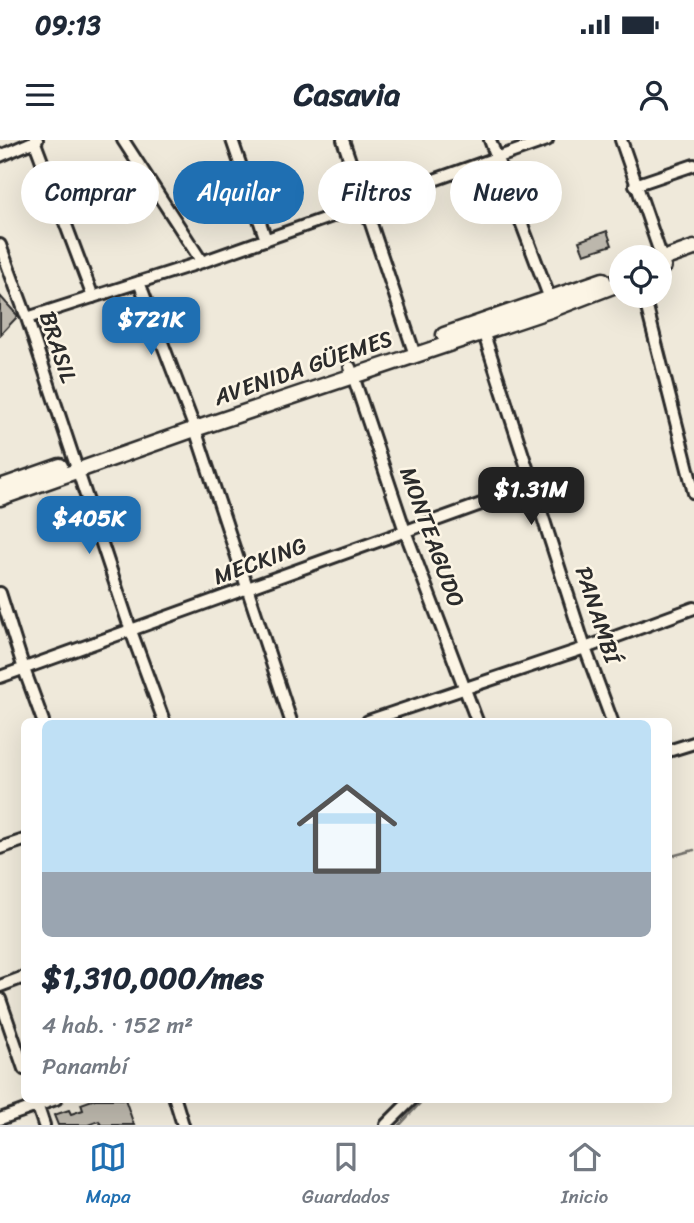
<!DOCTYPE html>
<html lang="es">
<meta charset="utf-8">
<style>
:root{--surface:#fff;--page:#f2f2f3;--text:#1f2937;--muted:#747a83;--line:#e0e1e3;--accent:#1f6fb2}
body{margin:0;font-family:Sriracha,sans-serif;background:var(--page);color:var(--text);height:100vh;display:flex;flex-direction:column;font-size:26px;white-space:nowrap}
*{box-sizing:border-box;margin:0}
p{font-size:23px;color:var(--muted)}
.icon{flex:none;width:38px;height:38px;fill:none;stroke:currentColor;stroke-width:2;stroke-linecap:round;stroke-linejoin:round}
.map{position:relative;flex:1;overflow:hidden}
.panel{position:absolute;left:21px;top:578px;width:651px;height:385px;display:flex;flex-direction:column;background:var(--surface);border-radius:10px;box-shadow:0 7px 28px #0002}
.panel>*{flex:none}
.banner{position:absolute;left:21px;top:21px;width:653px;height:63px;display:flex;gap:14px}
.controls{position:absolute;left:609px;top:105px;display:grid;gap:14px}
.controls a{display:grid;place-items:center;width:63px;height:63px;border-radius:50%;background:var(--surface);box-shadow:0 7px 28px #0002;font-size:35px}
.price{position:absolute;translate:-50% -60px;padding:0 16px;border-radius:14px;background:var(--accent);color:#fff;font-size:23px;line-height:46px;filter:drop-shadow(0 2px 4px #0008)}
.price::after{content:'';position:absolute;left:50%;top:42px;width:21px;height:16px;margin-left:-10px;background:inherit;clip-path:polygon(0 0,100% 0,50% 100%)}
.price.on{background:#222;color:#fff}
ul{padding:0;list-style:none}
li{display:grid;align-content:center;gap:14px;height:371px;padding:0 21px}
li span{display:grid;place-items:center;height:217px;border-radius:10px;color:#555}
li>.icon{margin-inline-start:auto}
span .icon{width:126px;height:126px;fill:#fffc;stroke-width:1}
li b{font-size:30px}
.tag{padding:0 24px;border-radius:32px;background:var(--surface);box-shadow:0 7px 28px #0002;font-size:24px;line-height:63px}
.tag.on{background:var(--accent);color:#fff}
.status{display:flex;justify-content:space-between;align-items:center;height:49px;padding:0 35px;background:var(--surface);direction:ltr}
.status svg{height:19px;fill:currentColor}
header{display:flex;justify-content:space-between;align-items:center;height:91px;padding:0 21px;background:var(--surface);font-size:32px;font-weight:700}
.tabs{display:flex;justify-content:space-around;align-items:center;height:98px;border-top:2px solid var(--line);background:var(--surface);font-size:19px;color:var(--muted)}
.tabs a{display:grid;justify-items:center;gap:4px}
.tabs .on{color:var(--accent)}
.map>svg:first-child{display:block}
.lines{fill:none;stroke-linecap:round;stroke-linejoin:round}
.stream{stroke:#75736d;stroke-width:2.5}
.building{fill:#bcb7ac;stroke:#2b2b2b;stroke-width:2}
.minor-casing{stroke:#2b2b2b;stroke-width:16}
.major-casing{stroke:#2b2b2b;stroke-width:19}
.minor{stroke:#fcf5e5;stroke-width:10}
.major{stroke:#fcf5e5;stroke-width:14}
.labels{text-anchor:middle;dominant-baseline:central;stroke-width:5;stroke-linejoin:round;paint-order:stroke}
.street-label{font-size:23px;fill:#2b2b2b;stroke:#fcf5e5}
</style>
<div class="status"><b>09:13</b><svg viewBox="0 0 49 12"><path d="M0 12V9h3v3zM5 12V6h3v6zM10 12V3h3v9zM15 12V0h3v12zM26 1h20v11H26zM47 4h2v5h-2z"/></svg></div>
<header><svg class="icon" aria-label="menu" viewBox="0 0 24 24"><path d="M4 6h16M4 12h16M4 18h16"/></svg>Casavia<svg class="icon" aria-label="person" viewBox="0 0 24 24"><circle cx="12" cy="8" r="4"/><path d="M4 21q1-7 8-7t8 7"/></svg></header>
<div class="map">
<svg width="694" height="985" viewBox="0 0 694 985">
<rect width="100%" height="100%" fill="#efe9da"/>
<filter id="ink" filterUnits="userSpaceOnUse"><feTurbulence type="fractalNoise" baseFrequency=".0143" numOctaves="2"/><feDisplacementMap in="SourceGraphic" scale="14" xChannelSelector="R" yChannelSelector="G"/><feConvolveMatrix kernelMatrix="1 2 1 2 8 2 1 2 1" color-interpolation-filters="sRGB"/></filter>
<g filter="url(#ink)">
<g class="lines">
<path class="stream" d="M 668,717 L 694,710
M 400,985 L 424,959"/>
</g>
<path class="building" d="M 607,91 L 612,105 L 584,114 L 579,101 Z
M 0,156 L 18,176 L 0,195 Z
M 95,959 L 125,959 L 134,985 L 101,985 L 99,981 L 88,985 L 58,985 L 54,975 L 69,970 L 71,974 L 83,970 L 81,964 Z"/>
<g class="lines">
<g class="minor-casing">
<path id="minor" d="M 34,0 L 93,157
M 123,0 L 202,122
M 232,0 L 266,100
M 343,0 L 415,215
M 490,0 L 552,164
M 621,0 L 665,127
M 0,16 L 37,0
M 635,45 L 694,25
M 0,105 L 27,178 L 131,491 L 164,581
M 139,142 L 195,289 L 291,581
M 644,156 L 694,353
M 27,178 L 202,122 L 547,0
M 482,188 L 585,508 L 612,581
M 350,227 L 405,391 L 477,581
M 0,453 L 24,529 L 43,581
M 0,537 L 534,345
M 368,581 L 585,508 L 694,468
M 668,611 L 694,603
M 0,708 L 24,700
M 0,846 L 24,837
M 0,859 L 24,929
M 175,959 L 183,985
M 36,961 L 44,985
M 0,979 L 56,959
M 386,985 L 412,959"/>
</g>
<g class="major-casing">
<path id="major" d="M 660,120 L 694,108
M 444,195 L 603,140
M 0,347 L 60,326
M 0,358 L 195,289 L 553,169 L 621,143"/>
</g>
<use href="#minor" class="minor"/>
<use href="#major" class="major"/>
</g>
</g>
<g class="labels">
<g class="street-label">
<text transform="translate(58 207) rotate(72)">BRASIL</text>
<text transform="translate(303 228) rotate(-19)">AVENIDA GÜEMES</text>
<text transform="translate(432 397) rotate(70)">MONTEAGUDO</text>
<text transform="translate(260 421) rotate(-20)">MECKING</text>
<text transform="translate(598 475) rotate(72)">PANAMBÍ</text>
</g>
</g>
</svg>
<div class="controls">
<a><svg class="icon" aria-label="locate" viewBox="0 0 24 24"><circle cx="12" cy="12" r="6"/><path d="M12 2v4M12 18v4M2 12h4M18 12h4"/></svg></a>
</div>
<b class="price" style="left:151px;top:217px">$721K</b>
<b class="price on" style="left:531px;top:387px">$1.31M</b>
<b class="price" style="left:89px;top:416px">$405K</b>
<div class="banner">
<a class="tag">Comprar</a>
<a class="tag on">Alquilar</a>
<a class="tag">Filtros</a>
<a class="tag">Nuevo</a>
</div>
<section class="panel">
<ul>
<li><span style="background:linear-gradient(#bfe0f5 70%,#9aa5b1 0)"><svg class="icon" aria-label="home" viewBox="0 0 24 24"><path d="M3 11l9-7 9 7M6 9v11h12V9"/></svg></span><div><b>$1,310,000/mes</b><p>4 hab. · 152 m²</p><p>Panambí</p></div></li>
</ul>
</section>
</div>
<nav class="tabs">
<a class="on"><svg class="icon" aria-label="map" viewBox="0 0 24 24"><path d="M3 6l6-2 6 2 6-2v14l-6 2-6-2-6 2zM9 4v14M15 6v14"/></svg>Mapa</a>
<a><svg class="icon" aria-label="saved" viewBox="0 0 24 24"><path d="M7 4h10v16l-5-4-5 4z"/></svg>Guardados</a>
<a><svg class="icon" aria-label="home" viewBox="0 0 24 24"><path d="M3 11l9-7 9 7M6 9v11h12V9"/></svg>Inicio</a>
</nav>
